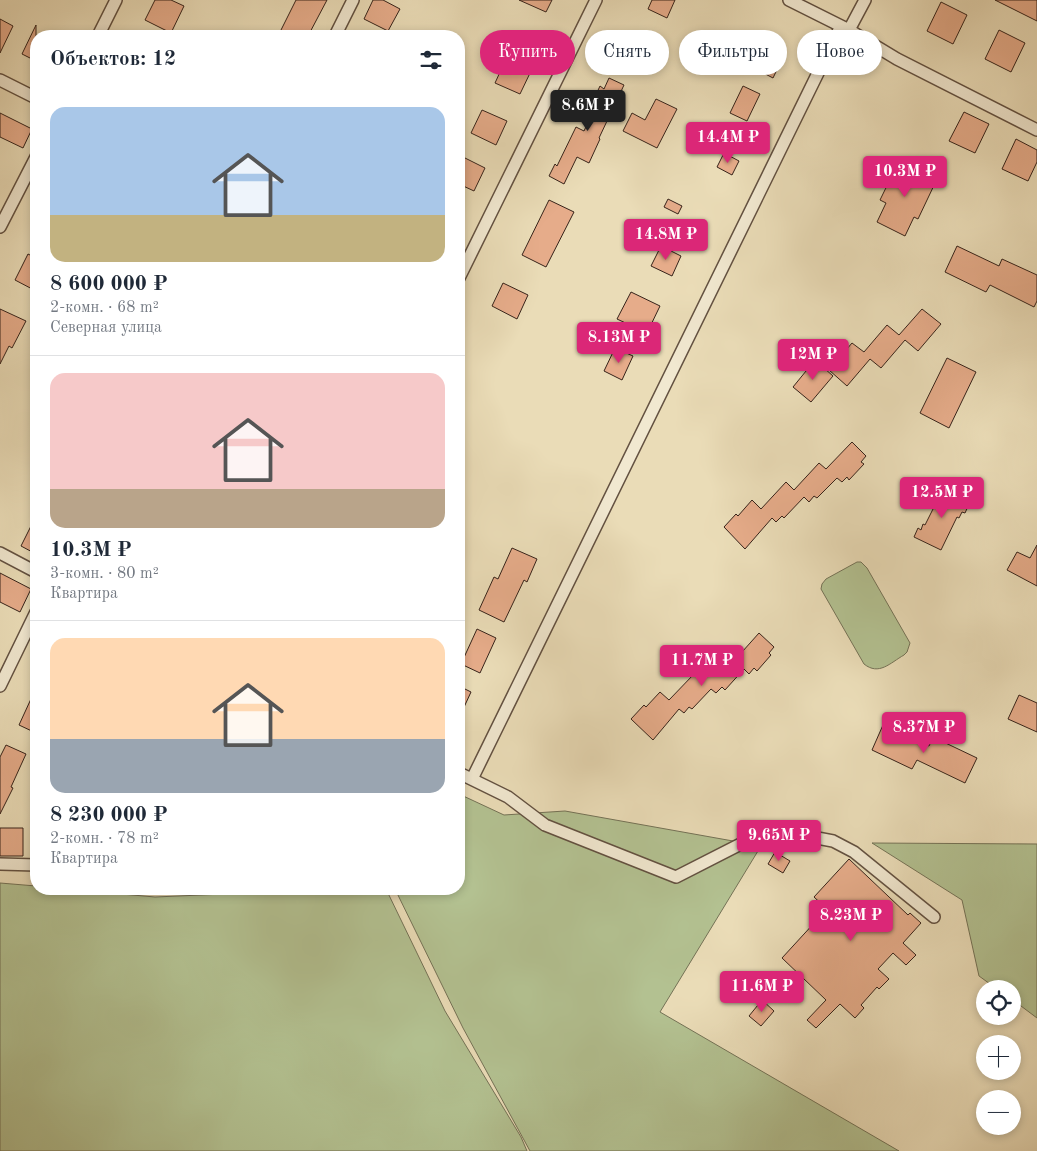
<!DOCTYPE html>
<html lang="ru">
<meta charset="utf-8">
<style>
:root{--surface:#fff;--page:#f2f2f3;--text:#1f2937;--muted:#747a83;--line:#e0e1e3;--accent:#db2777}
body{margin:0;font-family:"Old Standard TT",serif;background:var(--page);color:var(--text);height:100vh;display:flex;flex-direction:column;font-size:19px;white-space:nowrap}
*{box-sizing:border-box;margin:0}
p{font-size:16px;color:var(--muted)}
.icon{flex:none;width:28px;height:28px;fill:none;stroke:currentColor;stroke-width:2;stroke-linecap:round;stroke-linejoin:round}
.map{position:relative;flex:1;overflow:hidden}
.details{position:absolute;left:30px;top:30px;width:435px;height:865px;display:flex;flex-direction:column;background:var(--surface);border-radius:20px;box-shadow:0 2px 8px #0003}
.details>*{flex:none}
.banner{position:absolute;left:480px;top:30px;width:475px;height:45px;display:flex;gap:10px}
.controls{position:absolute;left:976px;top:980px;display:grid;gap:10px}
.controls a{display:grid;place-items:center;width:45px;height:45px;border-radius:50%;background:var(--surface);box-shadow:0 2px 8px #0003;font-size:25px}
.price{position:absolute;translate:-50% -42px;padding:0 11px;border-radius:5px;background:var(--accent);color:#fff;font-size:16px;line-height:32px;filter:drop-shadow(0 1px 2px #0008)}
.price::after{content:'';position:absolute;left:50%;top:30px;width:15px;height:11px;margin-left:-8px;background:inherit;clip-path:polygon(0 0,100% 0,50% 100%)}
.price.selected{background:#222;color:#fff}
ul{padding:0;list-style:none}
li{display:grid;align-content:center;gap:10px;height:265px;padding:0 20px}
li+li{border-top:1px solid var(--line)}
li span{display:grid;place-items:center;height:155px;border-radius:15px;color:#555}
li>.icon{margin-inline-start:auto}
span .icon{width:90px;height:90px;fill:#fffc;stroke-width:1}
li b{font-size:21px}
h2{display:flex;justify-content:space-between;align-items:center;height:60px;padding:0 20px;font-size:21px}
.chip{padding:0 18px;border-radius:22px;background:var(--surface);box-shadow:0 2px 8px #0003;font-size:18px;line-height:45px}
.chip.selected{background:var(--accent);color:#fff}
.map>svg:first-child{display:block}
.green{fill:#b3c191;stroke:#747256}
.building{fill:#e6ac8a;stroke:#36231a}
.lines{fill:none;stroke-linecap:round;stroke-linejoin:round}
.minor-casing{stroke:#635141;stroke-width:14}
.minor{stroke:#f1e8d0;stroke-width:11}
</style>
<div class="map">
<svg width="1037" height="1151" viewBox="0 0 1037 1151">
<rect width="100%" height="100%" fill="#eadcb7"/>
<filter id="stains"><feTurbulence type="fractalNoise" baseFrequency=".004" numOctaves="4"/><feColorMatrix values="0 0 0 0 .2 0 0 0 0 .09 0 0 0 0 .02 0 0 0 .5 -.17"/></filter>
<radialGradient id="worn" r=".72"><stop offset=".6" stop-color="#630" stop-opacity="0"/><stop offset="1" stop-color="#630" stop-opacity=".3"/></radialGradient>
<path class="green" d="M 857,562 L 861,562 L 867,568 L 910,643 L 907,652 L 904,655 C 890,663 879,676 864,664 L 821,589 L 822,584 L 826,579 Z
M 459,794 L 504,815 L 565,811 L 761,846 L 660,1012 L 899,1151 L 530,1151 L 463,1028 L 395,889 L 459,889 Z
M 872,843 L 1037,844 L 1037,1018 L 1013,1000 L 1012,989 L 997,989 L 979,976 L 962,900 Z
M 0,883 L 36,886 L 36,889 L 65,889 L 155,897 L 224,894 L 239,889 L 386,889 L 445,1011 L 521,1137 L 527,1151 L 0,1151 Z"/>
<path class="building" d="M 155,0 L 171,0 L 184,6 L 171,33 L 145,20 Z
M 296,0 L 327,0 L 308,36 L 278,36 Z
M 373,0 L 383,0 L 400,9 L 388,31 L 364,19 Z
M 519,0 L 552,0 L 546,12 Z
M 652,0 L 675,0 L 667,18 L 648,9 Z
M 995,0 L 1037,0 L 1037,21 Z
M 941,2 L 967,15 L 953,44 L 927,31 Z
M 0,19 L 13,26 L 0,53 Z
M 36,25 L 36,61 L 22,54 Z
M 999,30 L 1025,43 L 1011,72 L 985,59 Z
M 764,43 L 785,53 L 773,78 L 752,67 Z
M 506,59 L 531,71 L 520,94 L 495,83 Z
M 609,78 L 624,85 L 599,138 L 600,139 L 589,163 L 577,157 L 564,184 L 549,176 L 555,164 L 557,166 L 576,127 L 584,131 L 597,103 L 593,101 L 600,86 L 604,89 Z
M 743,86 L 760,94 L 747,121 L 730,113 Z
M 656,99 L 677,109 L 657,148 L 623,131 L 632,113 L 645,120 Z
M 482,110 L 507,121 L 496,145 L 471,133 Z
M 964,112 L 989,124 L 975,153 L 949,141 Z
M 0,113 L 32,129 L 23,148 L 0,137 Z
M 1016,139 L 1037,150 L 1037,162 L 1028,181 L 1002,169 Z
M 724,153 L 739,161 L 732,175 L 717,167 Z
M 459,155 L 485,168 L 474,191 L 459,184 Z
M 899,161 L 937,179 L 918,219 L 914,217 L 905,236 L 877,222 L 886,203 L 880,200 Z
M 668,199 L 682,206 L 678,214 L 664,207 Z
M 549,200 L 574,212 L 546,267 L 522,255 Z
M 661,246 L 681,256 L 672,276 L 651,266 Z
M 957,246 L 999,266 L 1002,259 L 1037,275 L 1037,301 L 1034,307 L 990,285 L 986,292 L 945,272 Z
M 28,254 L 36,258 L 36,291 L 15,280 Z
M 503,283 L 528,295 L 517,319 L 492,306 Z
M 631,292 L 660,306 L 647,333 L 617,319 Z
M 0,309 L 26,321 L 12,348 L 9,346 L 0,364 Z
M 922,309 L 941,324 L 918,351 L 905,340 L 881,368 L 870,359 L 847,386 L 829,370 L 852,343 L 864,352 L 887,325 L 899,335 Z
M 615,348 L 633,356 L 622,380 L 604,371 Z
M 947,358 L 976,372 L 949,428 L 920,413 Z
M 815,360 L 833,376 L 811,402 L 793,387 Z
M 852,442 L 866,456 L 861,462 L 864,464 L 849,480 L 847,477 L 842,482 L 837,478 L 817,498 L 814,496 L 809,502 L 804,497 L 784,518 L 782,516 L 776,522 L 772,518 L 745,549 L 724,527 L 736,514 L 738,516 L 752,500 L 761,509 L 786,482 L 794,490 L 819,463 L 826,469 Z
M 943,489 L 970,502 L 965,513 L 962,512 L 959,518 L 957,517 L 941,550 L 914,537 L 918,528 L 921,530 L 923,524 L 925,525 Z
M 36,516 L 36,554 L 21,546 Z
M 1037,545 L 1037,586 L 1007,570 L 1017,552 L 1030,558 Z
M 512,548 L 537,559 L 527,582 L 524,580 L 504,622 L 479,610 L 494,577 L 498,579 Z
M 0,573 L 31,589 L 20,612 L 0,602 Z
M 477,629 L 496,638 L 480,673 L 461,664 Z
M 759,633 L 774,647 L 769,653 L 771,655 L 757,671 L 754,668 L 749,674 L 744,669 L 725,690 L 722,687 L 716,693 L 711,689 L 692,709 L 689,707 L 684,713 L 679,709 L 653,740 L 631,719 L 644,705 L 646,707 L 660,692 L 669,700 L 694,674 L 702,681 L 727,654 L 734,661 Z
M 459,686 L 471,692 L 459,718 Z
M 36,688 L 36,733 L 19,725 Z
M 1019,695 L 1037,703 L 1037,732 L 1008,719 Z
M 883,725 L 929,746 L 933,737 L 977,758 L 965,783 L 917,760 L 912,769 L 872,750 Z
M 6,745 L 26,754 L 11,787 L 13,788 L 0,814 L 0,757 Z
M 0,828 L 23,828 L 23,856 L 0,856 Z
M 775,852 L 790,861 L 783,873 L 768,864 Z
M 849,859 L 908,915 L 910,913 L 921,923 L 903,943 L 916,955 L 906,965 L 893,953 L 878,969 L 889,979 L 879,989 L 877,987 L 861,1005 L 864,1008 L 855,1018 L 840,1004 L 816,1028 L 807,1020 L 826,1000 L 782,958 L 827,909 L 814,897 Z
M 762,1000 L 774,1011 L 761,1026 L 749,1016 Z"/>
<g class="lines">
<g class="minor-casing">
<path id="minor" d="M 789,0 L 849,30 L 897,59 L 1037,130
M 849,30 L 865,0
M 98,36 L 116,0
M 335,36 L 353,0
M 0,80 L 36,98
M 0,227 L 36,157
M 459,278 L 596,0
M 0,553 L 36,572
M 0,686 L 36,612
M 459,773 L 508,797 L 545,825 L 676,877 L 770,829 L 833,841 L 854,852 L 934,917
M 472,779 L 841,26
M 0,864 L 36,865"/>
</g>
<use href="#minor" class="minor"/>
</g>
<rect width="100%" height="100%" filter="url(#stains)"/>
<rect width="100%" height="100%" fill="url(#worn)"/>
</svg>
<div class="controls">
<a><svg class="icon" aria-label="locate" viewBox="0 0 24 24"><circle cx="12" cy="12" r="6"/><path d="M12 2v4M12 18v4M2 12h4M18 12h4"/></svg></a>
<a>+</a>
<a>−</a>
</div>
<b class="price selected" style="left:588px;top:132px">8.6M ₽</b>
<b class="price" style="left:728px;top:164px">14.4M ₽</b>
<b class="price" style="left:905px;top:198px">10.3M ₽</b>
<b class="price" style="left:666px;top:261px">14.8M ₽</b>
<b class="price" style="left:619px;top:364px">8.13M ₽</b>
<b class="price" style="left:813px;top:381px">12M ₽</b>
<b class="price" style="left:942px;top:519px">12.5M ₽</b>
<b class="price" style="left:702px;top:687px">11.7M ₽</b>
<b class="price" style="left:924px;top:754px">8.37M ₽</b>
<b class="price" style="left:779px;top:862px">9.65M ₽</b>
<b class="price" style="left:851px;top:942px">8.23M ₽</b>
<b class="price" style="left:762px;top:1013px">11.6M ₽</b>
<div class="banner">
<a class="chip selected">Купить</a>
<a class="chip">Снять</a>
<a class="chip">Фильтры</a>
<a class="chip">Новое</a>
</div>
<section class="details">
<h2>Объектов: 12<svg class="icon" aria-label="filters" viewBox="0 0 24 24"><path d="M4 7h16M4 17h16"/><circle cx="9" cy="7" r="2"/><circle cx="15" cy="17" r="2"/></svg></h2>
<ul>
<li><span style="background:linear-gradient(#a9c7e8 70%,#c2b280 0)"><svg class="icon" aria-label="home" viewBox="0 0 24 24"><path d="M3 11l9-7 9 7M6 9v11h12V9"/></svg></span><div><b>8 600 000 ₽</b><p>2-комн. · 68 m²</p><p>Северная улица</p></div></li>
<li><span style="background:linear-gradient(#f6c9c9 75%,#b9a48a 0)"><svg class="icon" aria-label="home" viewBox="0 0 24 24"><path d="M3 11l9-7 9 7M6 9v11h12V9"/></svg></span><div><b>10.3M ₽</b><p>3-комн. · 80 m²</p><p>Квартира</p></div></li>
<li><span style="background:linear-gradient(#ffd9b3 65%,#9aa5b1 0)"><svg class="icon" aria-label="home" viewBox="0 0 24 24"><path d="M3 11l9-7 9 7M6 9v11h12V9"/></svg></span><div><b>8 230 000 ₽</b><p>2-комн. · 78 m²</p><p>Квартира</p></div></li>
</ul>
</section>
</div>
